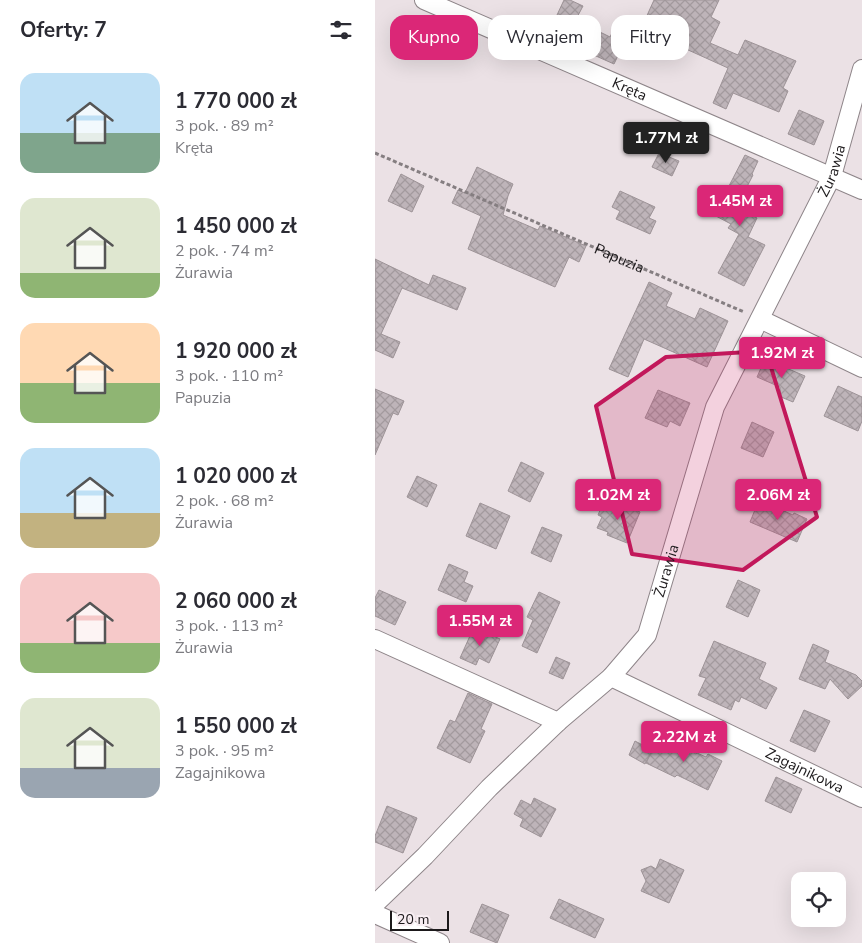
<!DOCTYPE html>
<html lang="pl">
<meta charset="utf-8">
<style>
:root{--surface:#fff;--page:#f2f2f3;--text:#2b2b33;--muted:#7c7c81;--accent:#db2777}
body{margin:0;font-family:"Nunito Sans",sans-serif;background:var(--page);color:var(--text);height:100vh;display:flex;flex-direction:column;font-size:19px;white-space:nowrap}
*{box-sizing:border-box;margin:0}
p{font-size:16px;color:var(--muted)}
.icon{flex:none;width:28px;height:28px;fill:none;stroke:currentColor;stroke-width:2;stroke-linecap:round;stroke-linejoin:round}
.map{position:relative;flex:1;overflow:hidden}
.side{display:flex;flex-direction:column;background:var(--surface);width:375px}
.side>*{flex:none}
.hud{position:absolute;left:15px;top:15px;width:396px;height:45px;display:flex;gap:10px}
.buttons{position:absolute;left:416px;top:872px;display:grid;gap:10px}
.buttons a{display:grid;place-items:center;width:55px;height:55px;border-radius:10px;background:var(--surface);box-shadow:0 5px 20px #0002;font-size:25px}
.scale{position:absolute;left:15px;bottom:12px;width:59px;box-sizing:border-box;padding-left:5px;border:2px solid #1c191b;border-top:0;font-size:14px;line-height:18px;white-space:nowrap;color:#1c191b;-webkit-text-stroke:4px #f8eef3;paint-order:stroke}
.price{position:absolute;translate:-50% -42px;padding:0 11px;border-radius:5px;background:var(--accent);color:#fff;font-size:16px;line-height:32px;filter:drop-shadow(0 1px 2px #0008)}
.price::after{content:'';position:absolute;left:50%;top:30px;width:15px;height:11px;margin-left:-8px;background:inherit;clip-path:polygon(0 0,100% 0,50% 100%)}
.price.on{background:#222;color:#fff}
ul{padding:0;list-style:none}
li{display:flex;align-items:center;gap:15px;height:125px;padding:0 20px}
li span{display:grid;place-items:center;flex:none;width:140px;height:100px;border-radius:15px;color:#555}
li>.icon{margin-inline-start:auto}
span .icon{width:60px;height:60px;fill:#fffc;stroke-width:1}
li b{font-size:21px}
h2{display:flex;justify-content:space-between;align-items:center;height:60px;padding:0 20px;font-size:21px}
.chip{padding:0 18px;border-radius:15px;background:var(--surface);box-shadow:0 5px 20px #0002;font-size:18px;line-height:45px}
.chip.on{background:var(--accent);color:#fff}
main{display:flex;flex:1;min-height:0}
.map>svg:first-child{display:block}
.building{fill:url(#building-cross-hatch);stroke:#9d9397}
.lines{fill:none;stroke-linecap:round;stroke-linejoin:round}
.minor-casing{stroke:#8e8589;stroke-width:20}
.path{stroke:#857e81;stroke-width:3;stroke-dasharray:4 2.5;stroke-linecap:butt}
.minor{stroke:#fff;stroke-width:18}
.marked{fill:#c2185b;fill-opacity:0.2;stroke:#c2185b;stroke-width:4;stroke-linejoin:round}
.labels{text-anchor:middle;dominant-baseline:central;stroke-width:4.5;stroke-linejoin:round;paint-order:stroke}
.street-label{font-size:15px;fill:#1c191b;stroke:#f8eef3}
</style>
<main>
<section class="side">
<h2>Oferty: 7<svg class="icon" aria-label="filters" viewBox="0 0 24 24"><path d="M4 7h16M4 17h16"/><circle cx="9" cy="7" r="2"/><circle cx="15" cy="17" r="2"/></svg></h2>
<ul>
<li><span style="background:linear-gradient(#bfe0f5 60%,#7fa58c 0)"><svg class="icon" aria-label="home" viewBox="0 0 24 24"><path d="M3 11l9-7 9 7M6 9v11h12V9"/></svg></span><div><b>1 770 000 zł</b><p>3 pok. · 89 m²</p><p>Kręta</p></div></li>
<li><span style="background:linear-gradient(#dfe7d0 75%,#8fb573 0)"><svg class="icon" aria-label="home" viewBox="0 0 24 24"><path d="M3 11l9-7 9 7M6 9v11h12V9"/></svg></span><div><b>1 450 000 zł</b><p>2 pok. · 74 m²</p><p>Żurawia</p></div></li>
<li><span style="background:linear-gradient(#ffd9b3 60%,#8fb573 0)"><svg class="icon" aria-label="home" viewBox="0 0 24 24"><path d="M3 11l9-7 9 7M6 9v11h12V9"/></svg></span><div><b>1 920 000 zł</b><p>3 pok. · 110 m²</p><p>Papuzia</p></div></li>
<li><span style="background:linear-gradient(#bfe0f5 65%,#c2b280 0)"><svg class="icon" aria-label="home" viewBox="0 0 24 24"><path d="M3 11l9-7 9 7M6 9v11h12V9"/></svg></span><div><b>1 020 000 zł</b><p>2 pok. · 68 m²</p><p>Żurawia</p></div></li>
<li><span style="background:linear-gradient(#f6c9c9 70%,#8fb573 0)"><svg class="icon" aria-label="home" viewBox="0 0 24 24"><path d="M3 11l9-7 9 7M6 9v11h12V9"/></svg></span><div><b>2 060 000 zł</b><p>3 pok. · 113 m²</p><p>Żurawia</p></div></li>
<li><span style="background:linear-gradient(#dfe7d0 70%,#9aa5b1 0)"><svg class="icon" aria-label="home" viewBox="0 0 24 24"><path d="M3 11l9-7 9 7M6 9v11h12V9"/></svg></span><div><b>1 550 000 zł</b><p>3 pok. · 95 m²</p><p>Zagajnikowa</p></div></li>
</ul>
</section>
<div class="map">
<svg width="487" height="943" viewBox="0 0 487 943">
<defs>
<pattern id="building-cross-hatch" width="8" height="8" patternUnits="userSpaceOnUse" patternTransform="scale(1.25)"><rect width="8" height="8" fill="#beb4b9"/><path d="M0 0l8 8M0 8l8-8" fill="none" stroke="#a39a9e"/></pattern>
</defs>
<rect width="100%" height="100%" fill="#ebe1e5"/>
<path class="building" d="M 189,0 L 195,0 L 208,6 L 199,23 L 182,15 Z
M 279,0 L 344,0 L 336,17 L 345,22 L 335,43 L 363,55 L 370,40 L 421,61 L 408,88 L 413,91 L 404,112 L 358,93 L 351,109 L 338,103 L 353,68 L 280,35 L 279,38 L 265,31 Z
M 239,29 L 253,35 L 239,64 L 212,52 L 221,30 L 235,37 Z
M 424,110 L 449,121 L 439,145 L 413,134 Z
M 284,153 L 304,161 L 297,176 L 277,167 Z
M 370,155 L 383,161 L 377,174 L 378,175 L 361,208 L 382,218 L 373,237 L 390,245 L 369,286 L 343,273 L 364,234 L 353,228 L 356,224 L 339,215 Z
M 102,167 L 138,184 L 133,196 L 128,215 L 163,230 L 165,226 L 211,246 L 204,262 L 194,257 L 180,287 L 93,249 L 106,216 L 77,203 L 83,190 L 90,193 Z
M 26,174 L 49,186 L 37,212 L 13,201 Z
M 245,191 L 280,207 L 274,218 L 281,221 L 275,234 L 241,219 L 245,211 L 237,207 Z
M 0,259 L 54,285 L 58,275 L 91,288 L 82,310 L 27,288 L 6,334 L 25,342 L 18,358 L 0,350 Z
M 274,282 L 297,293 L 291,306 L 320,319 L 325,308 L 353,321 L 332,367 L 269,339 L 253,377 L 234,369 Z
M 390,359 L 430,376 L 418,402 L 406,397 L 405,387 L 382,377 Z
M 463,386 L 487,397 L 487,421 L 483,431 L 449,416 Z
M 0,389 L 29,401 L 23,415 L 18,413 L 0,455 Z
M 283,390 L 315,403 L 305,426 L 295,421 L 292,427 L 270,418 Z
M 377,422 L 399,432 L 388,457 L 366,448 Z
M 146,462 L 169,473 L 155,502 L 133,491 Z
M 42,476 L 62,485 L 52,507 L 32,497 Z
M 384,500 L 418,515 L 419,513 L 432,519 L 422,542 L 375,522 Z
M 229,501 L 249,509 L 251,506 L 265,512 L 252,543 L 232,535 L 233,532 L 222,528 L 227,517 L 223,515 Z
M 105,503 L 135,516 L 121,549 L 91,536 Z
M 167,527 L 187,535 L 176,562 L 156,553 Z
M 74,564 L 93,572 L 89,582 L 98,586 L 91,602 L 63,590 Z
M 363,580 L 385,590 L 373,617 L 351,607 Z
M 4,590 L 31,602 L 20,625 L 0,616 L 0,598 Z
M 164,592 L 185,602 L 162,653 L 147,646 L 158,620 L 152,617 Z
M 99,627 L 125,639 L 114,663 L 104,658 L 101,665 L 85,658 Z
M 339,641 L 391,663 L 384,679 L 402,688 L 391,709 L 366,697 L 364,702 L 360,700 L 356,710 L 323,695 L 331,678 L 324,676 Z
M 438,644 L 454,651 L 450,662 L 481,675 L 487,681 L 487,686 L 473,699 L 455,679 L 450,689 L 424,679 Z
M 181,657 L 195,663 L 188,679 L 174,673 Z
M 93,693 L 117,704 L 106,729 L 110,731 L 95,763 L 62,748 L 75,720 L 80,722 Z
M 429,710 L 455,721 L 440,752 L 415,741 Z
M 285,735 L 321,754 L 322,753 L 331,757 L 333,754 L 347,761 L 333,790 L 302,775 L 300,777 L 271,763 Z
M 260,741 L 277,750 L 270,764 L 254,755 Z
M 401,777 L 427,789 L 416,813 L 390,801 Z
M 159,798 L 181,809 L 166,837 L 145,826 L 148,819 L 139,814 L 146,800 L 156,805 Z
M 12,806 L 42,818 L 28,853 L 0,842 L 0,836 Z
M 285,859 L 309,870 L 294,903 L 266,891 L 271,881 L 266,870 L 276,866 L 281,869 Z
M 184,899 L 229,919 L 220,938 L 175,918 Z
M 107,904 L 134,915 L 122,943 L 95,932 Z"/>
<g class="lines">
<g class="minor-casing">
<g id="minor">
<path id="s2" d="M 49,0 L 487,190"/>
<path d="M 385,319 L 487,368"/>
<path d="M 0,639 L 183,722"/>
<path id="s3" d="M 236,677 L 487,798"/>
<path id="s4" d="M 0,904 L 50,856 L 114,788 L 183,722 L 236,677 L 272,635 L 340,407 L 457,176 L 487,69"/>
<path d="M 0,914 L 65,943"/>
</g>
</g>
<path class="path" id="s1" d="M 0,153 L 369,312"/>
<use href="#minor" class="minor"/>
</g>
<path class="marked" d="M 391,351 L 442,517 L 368,570 L 257,554 L 221,406 L 291,357 Z"/>
<g class="labels">
<g class="street-label">
<text stroke="none"><textPath href="#s2" startOffset="224">Kręta</textPath></text>
<text stroke="none"><textPath href="#s4" startOffset="885">Żurawia</textPath></text>
<text stroke="none"><textPath href="#s1" startOffset="266">Papuzia</textPath></text>
<text stroke="none"><textPath href="#s4" startOffset="450">Żurawia</textPath></text>
<text stroke="none"><textPath href="#s3" startOffset="215">Zagajnikowa</textPath></text>
</g>
</g>
</svg>
<div class="buttons">
<a><svg class="icon" aria-label="locate" viewBox="0 0 24 24"><circle cx="12" cy="12" r="6"/><path d="M12 2v4M12 18v4M2 12h4M18 12h4"/></svg></a>
</div>
<div class="scale">20 m</div>
<b class="price on" style="left:291px;top:164px">1.77M zł</b>
<b class="price" style="left:365px;top:227px">1.45M zł</b>
<b class="price" style="left:407px;top:379px">1.92M zł</b>
<b class="price" style="left:243px;top:521px">1.02M zł</b>
<b class="price" style="left:403px;top:521px">2.06M zł</b>
<b class="price" style="left:105px;top:647px">1.55M zł</b>
<b class="price" style="left:309px;top:763px">2.22M zł</b>
<div class="hud">
<a class="chip on">Kupno</a>
<a class="chip">Wynajem</a>
<a class="chip">Filtry</a>
</div>
</div>
</main>
